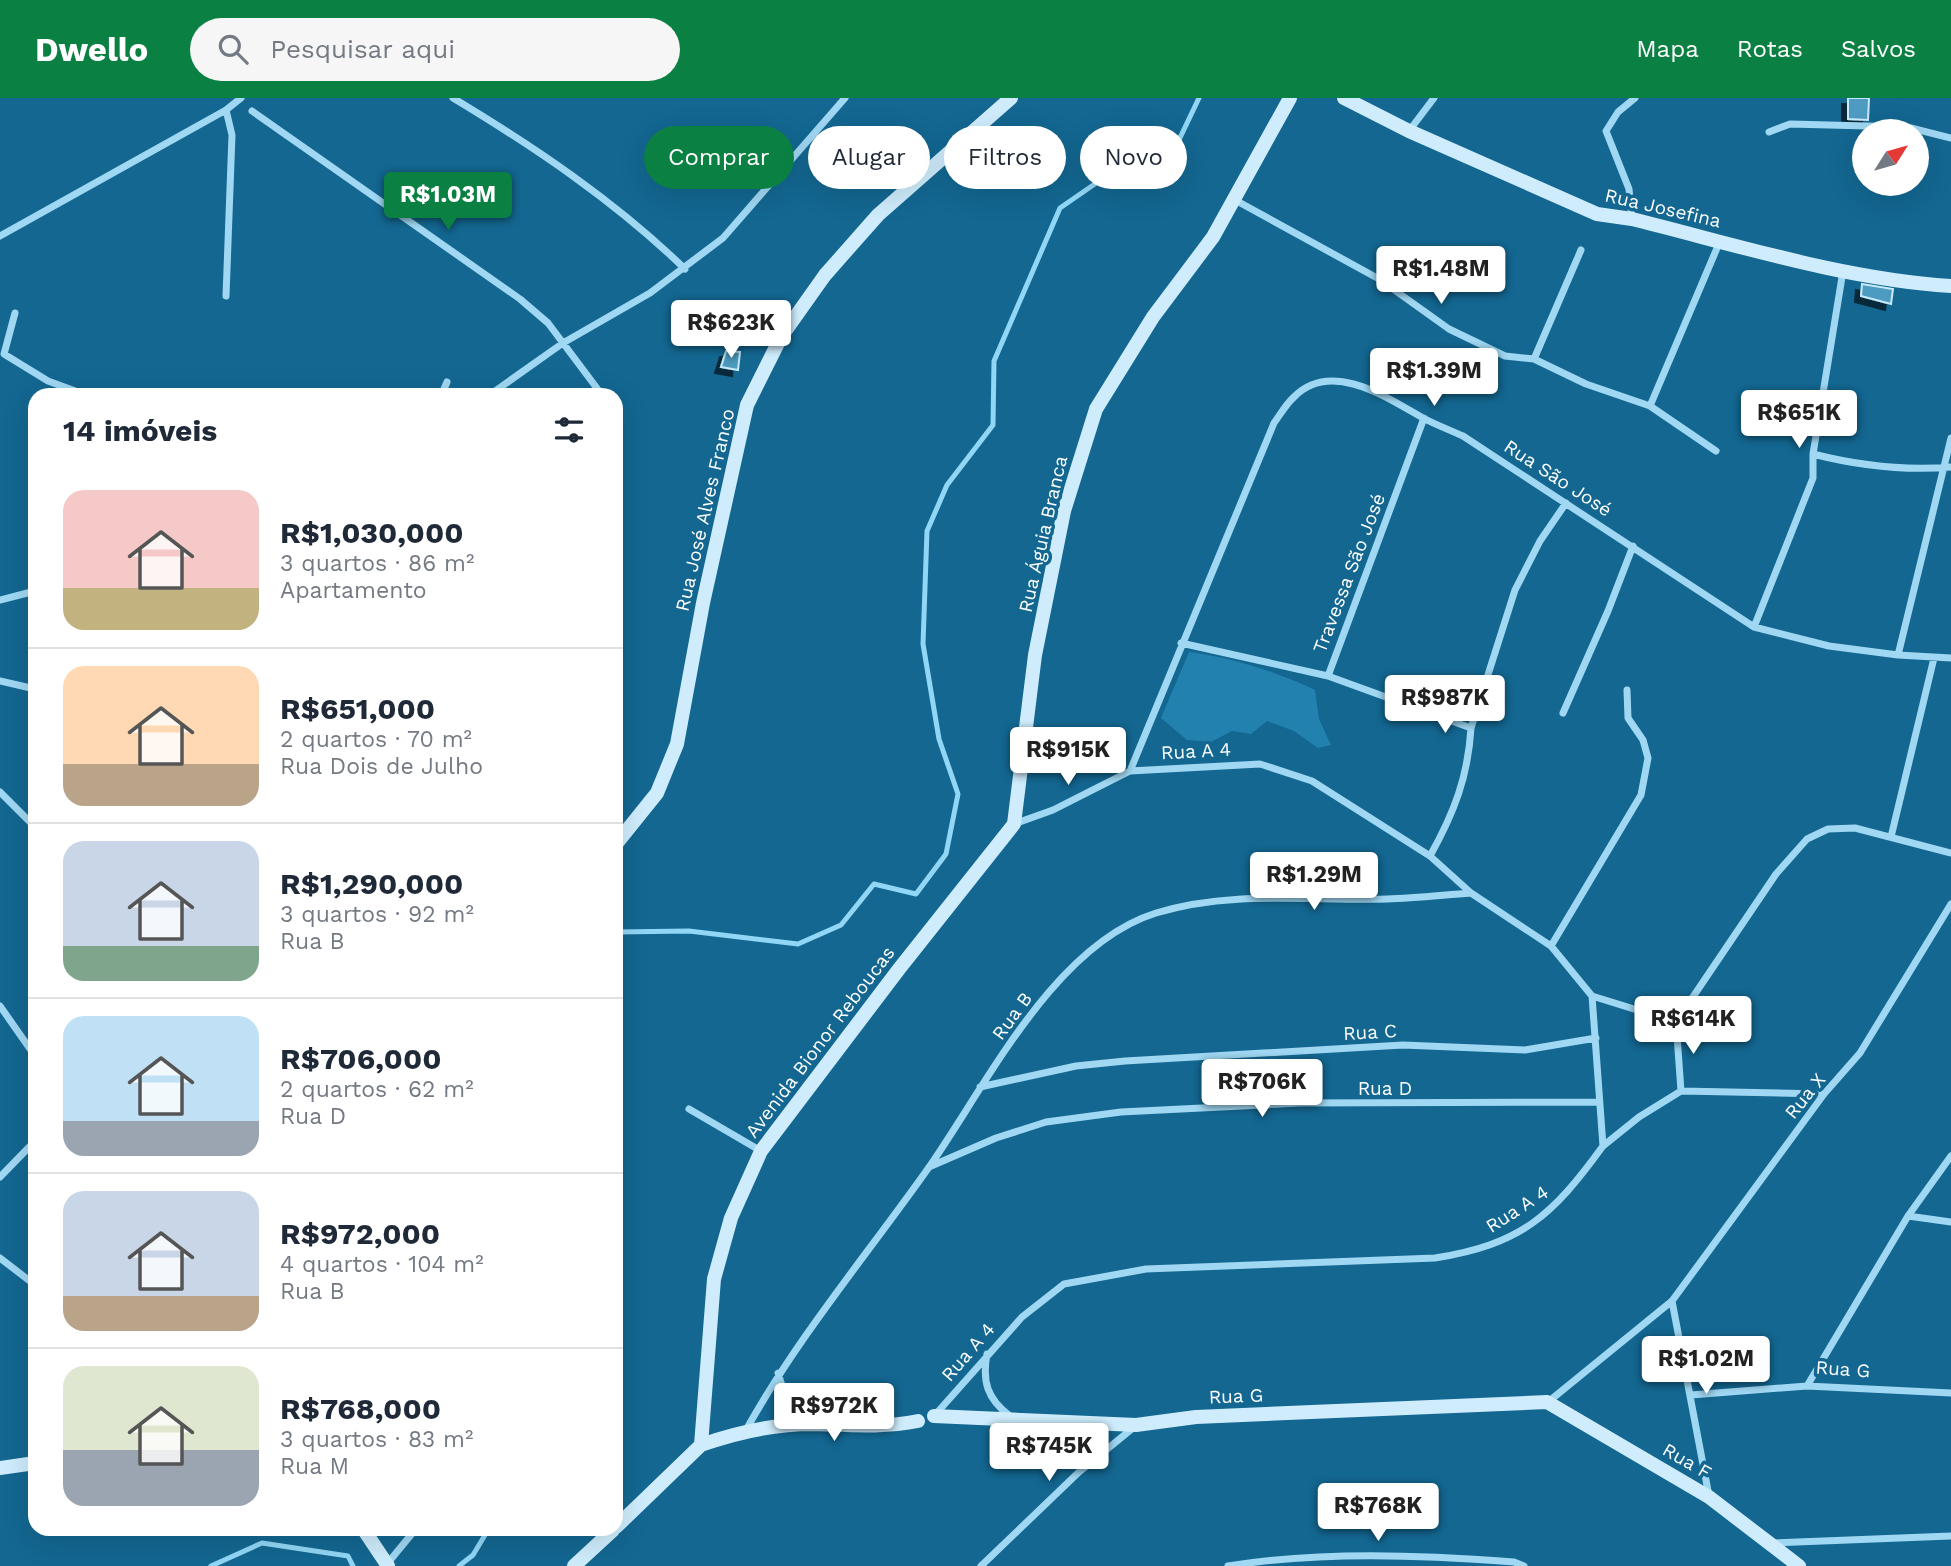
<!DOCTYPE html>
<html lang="pt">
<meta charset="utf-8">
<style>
:root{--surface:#fff;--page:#f6f6f7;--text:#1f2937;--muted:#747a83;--line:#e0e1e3;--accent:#0b8043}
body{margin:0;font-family:"Work Sans",sans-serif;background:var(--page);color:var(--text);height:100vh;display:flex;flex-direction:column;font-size:26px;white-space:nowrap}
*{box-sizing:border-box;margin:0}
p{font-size:23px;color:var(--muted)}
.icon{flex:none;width:38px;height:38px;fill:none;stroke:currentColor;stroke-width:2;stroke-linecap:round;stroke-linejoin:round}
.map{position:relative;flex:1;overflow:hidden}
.drawer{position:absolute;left:28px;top:290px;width:595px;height:1148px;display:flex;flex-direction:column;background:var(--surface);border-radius:21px;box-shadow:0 7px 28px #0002}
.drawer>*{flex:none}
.guide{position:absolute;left:644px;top:28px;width:665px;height:63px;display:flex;gap:14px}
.needle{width:46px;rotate:53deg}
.buttons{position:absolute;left:1852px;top:21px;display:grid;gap:14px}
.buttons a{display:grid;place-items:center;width:77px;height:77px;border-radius:50%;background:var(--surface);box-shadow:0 7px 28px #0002;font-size:35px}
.price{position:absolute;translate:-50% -60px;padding:0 16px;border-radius:7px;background:#fff;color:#222;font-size:23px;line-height:46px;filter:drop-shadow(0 2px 4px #0008)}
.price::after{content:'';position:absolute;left:50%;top:42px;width:21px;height:16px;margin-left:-10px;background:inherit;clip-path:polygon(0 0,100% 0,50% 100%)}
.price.selected{background:var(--accent);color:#fff}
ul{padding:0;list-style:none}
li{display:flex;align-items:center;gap:21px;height:175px;padding:0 35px}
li+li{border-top:2px solid var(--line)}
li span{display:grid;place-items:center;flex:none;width:196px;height:140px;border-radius:21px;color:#555}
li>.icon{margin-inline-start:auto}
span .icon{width:84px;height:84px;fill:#fffc;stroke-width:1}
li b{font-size:30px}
h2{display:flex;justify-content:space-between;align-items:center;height:84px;padding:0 35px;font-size:30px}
.tag{padding:0 24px;border-radius:32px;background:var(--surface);box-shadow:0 7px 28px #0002;font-size:24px;line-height:63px}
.tag.selected{background:var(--accent);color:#fff}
header{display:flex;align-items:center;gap:42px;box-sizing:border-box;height:98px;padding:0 35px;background:var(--accent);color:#fff}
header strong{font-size:33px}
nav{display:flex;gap:38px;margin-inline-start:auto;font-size:24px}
.search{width:490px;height:63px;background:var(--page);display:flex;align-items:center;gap:18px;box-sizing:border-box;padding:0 24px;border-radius:38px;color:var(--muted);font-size:26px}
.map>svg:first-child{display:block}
.green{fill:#2281ae}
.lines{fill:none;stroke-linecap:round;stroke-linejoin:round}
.stream{stroke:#91d6f5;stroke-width:5}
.building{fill:#4d9bc0;stroke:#c7ebfc;stroke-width:2;filter:url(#shadow)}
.street{stroke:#a0d7f2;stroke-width:7}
.secondary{stroke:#ceecfc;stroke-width:14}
.labels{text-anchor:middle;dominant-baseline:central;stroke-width:7;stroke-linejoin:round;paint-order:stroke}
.street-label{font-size:19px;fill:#fff;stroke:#136791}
</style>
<header>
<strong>Dwello</strong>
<div class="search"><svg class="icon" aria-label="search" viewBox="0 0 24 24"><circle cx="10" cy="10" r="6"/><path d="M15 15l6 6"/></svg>Pesquisar aqui</div>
<nav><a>Mapa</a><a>Rotas</a><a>Salvos</a></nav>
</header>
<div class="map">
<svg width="1951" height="1468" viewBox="0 0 1951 1468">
<defs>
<filter id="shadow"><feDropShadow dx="-6" dy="6" stdDeviation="0" flood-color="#0009"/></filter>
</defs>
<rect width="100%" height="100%" fill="#136791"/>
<path class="green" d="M 1189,554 C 1234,560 1274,573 1315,592 L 1319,621 L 1331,647 L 1318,650 L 1294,633 L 1267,623 L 1251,636 L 1232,633 L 1211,644 L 1187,642 L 1161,620 Z"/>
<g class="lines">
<path class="stream" d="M 616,834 L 689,833 L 798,846 L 841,827 L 874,786 L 916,796 L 946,756 L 958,696 L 939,641 L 923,546 L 927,433 L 947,387 L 993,327 L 994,263 L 1060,110 L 1115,72 L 1178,44 L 1199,0
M 211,1468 L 262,1445 L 348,1458 L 353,1468
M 459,1468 L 473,1457 L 488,1432"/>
</g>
<path class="building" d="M 1848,0 L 1869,0 L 1868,22 L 1848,21 Z
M 1862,186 L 1893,191 L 1891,206 L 1861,198 Z
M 726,253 L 740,254 L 738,272 L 721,269 Z"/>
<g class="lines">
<path class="street" d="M 453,0 C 536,50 616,104 685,171
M 226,12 L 232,37 L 226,198
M 252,13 L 520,201 L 548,225 L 602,297
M 1409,33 L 1434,0
M 1769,34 L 1790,26 L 1907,29 L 1951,40
M 1235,102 L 1379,181 L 1449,231 L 1505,258 L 1534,261 L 1586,286 L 1650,308 L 1716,353
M 1632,121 L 1629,91 L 1606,33 L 1618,14 L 1635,0
M 0,138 L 226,12 L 241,0
M 15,215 L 4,256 L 48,283 L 89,298
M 1534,261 L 1581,152
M 441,298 L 447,284
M 488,298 L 563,245 L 650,195 L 723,140 L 845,0
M 1650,308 L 1720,143
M 1813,356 C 1860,368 1903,373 1951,369
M 0,502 L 35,493
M 1754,529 L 1813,380 L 1813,356 L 1843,173
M 1181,545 L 1328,578 L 1424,320
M 1898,557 L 1951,340
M 1328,578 L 1471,630 C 1468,679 1454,715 1430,758
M 0,583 L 35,591
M 1563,615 L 1608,513 L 1633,448
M 1471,630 L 1515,492 L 1540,443 L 1566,405
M 1130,673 L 1274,325 C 1280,317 1286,306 1294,299 C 1331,261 1388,300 1423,320 C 1436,327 1450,332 1463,338 L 1754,529 L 1829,548 L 1898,557 L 1951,560
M 0,694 L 35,729
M 1891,739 L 1934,560
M 1551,848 L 1641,697 L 1648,660 L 1643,642 L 1628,620 L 1627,592
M 1592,898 L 1676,924
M 0,908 L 35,958
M 1676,924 L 1776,776 L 1807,741 L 1828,731 L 1855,730 L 1951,755
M 1676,924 L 1681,993
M 980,989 L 1076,968 L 1125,963 L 1403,947 L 1525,952 L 1596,940
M 689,1011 L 761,1053
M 1603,1048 L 1639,1019 L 1681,993 L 1824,996
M 929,1069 L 996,1040 L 1046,1024 L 1121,1014 L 1300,1005 L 1599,1004
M 0,1079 L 35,1043
M 1908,1118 L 1951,1124
M 0,1160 L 35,1187
M 1672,1203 L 1709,1398
M 987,1256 C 982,1283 987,1301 1010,1318
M 778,1275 L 787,1303 L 807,1323
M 1807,1288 L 1908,1118 L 1951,1058
M 1691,1297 L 1807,1288 L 1951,1295
M 1548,1304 L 1672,1203 L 1824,996 L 1860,955 L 1951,806
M 935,1317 L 1022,1219 L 1064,1186 L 1146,1171 L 1435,1160 C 1522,1146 1552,1118 1603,1048 L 1592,898 L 1551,848 L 1471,795 L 1430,758 L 1312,683 L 1260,666 L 1130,673 L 1053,712 L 1014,726
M 746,1332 C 798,1239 866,1158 927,1072 C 985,990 1053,847 1156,815 C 1231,792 1309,803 1387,801 C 1415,800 1443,797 1471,795
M 1773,1445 L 1951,1438
M 387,1466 L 415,1432
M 981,1468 L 1079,1374 L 1133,1330
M 1228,1468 C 1321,1453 1421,1457 1514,1464 L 1524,1468"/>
<path class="secondary" d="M 1344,0 L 1409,33 L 1597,116 L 1632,121 C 1737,147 1843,181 1951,188
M 616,746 L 657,695 L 677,646 L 703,505 L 747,307 L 781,239 L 825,177 L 878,117 L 1011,0
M 934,1318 L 1136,1327 L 1196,1319 L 1547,1304 L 1709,1399 L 1799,1468
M 701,1347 C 738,1334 774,1326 813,1326 C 849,1327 883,1330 918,1323
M 0,1370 L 35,1365
M 616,1429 L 701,1347 L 714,1181 L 731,1120 L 761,1053 L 899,871 L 1014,726 L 1035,557 L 1064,413 L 1096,311 L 1153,219 L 1213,139 L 1290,0
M 364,1432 L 388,1468
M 574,1468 L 613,1432"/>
</g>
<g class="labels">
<g class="street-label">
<text transform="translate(1663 110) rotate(13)">Rua Josefina</text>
<text transform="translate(1558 380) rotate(33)">Rua São José</text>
<text transform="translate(705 412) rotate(-77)">Rua José Alves Franco</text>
<text transform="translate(1043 436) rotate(-77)">Rua Águia Branca</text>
<text transform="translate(1349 475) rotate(-69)">Travessa São José</text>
<text transform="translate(1196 653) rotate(-3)">Rua A 4</text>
<text transform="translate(1012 918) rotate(-54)">Rua B</text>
<text transform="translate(1370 934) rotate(-3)">Rua C</text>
<text transform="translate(820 944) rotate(-53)">Avenida Bionor Reboucas</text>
<text x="1385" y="990">Rua D</text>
<text transform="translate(1805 998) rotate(-51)">Rua X</text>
<text transform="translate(1517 1111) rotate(-33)">Rua A 4</text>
<text transform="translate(968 1254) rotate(-49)">Rua A 4</text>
<text transform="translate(1843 1271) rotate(4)">Rua G</text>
<text transform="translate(1236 1298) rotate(-2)">Rua G</text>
<text transform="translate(1687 1363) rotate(30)">Rua F</text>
</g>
</g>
</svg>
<div class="buttons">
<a><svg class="needle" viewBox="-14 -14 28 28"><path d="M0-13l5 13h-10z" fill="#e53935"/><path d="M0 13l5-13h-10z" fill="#747a83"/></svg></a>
</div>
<b class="price selected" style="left:448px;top:134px">R$1.03M</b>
<b class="price" style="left:1441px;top:208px">R$1.48M</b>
<b class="price" style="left:731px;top:262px">R$623K</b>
<b class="price" style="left:1434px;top:310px">R$1.39M</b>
<b class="price" style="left:1799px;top:352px">R$651K</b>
<b class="price" style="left:1445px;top:637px">R$987K</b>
<b class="price" style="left:1068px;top:689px">R$915K</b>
<b class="price" style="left:1314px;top:814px">R$1.29M</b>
<b class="price" style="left:1693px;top:958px">R$614K</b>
<b class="price" style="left:1262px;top:1021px">R$706K</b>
<b class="price" style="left:1706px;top:1298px">R$1.02M</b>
<b class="price" style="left:834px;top:1345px">R$972K</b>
<b class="price" style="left:1049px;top:1385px">R$745K</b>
<b class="price" style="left:1378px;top:1445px">R$768K</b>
<div class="guide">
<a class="tag selected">Comprar</a>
<a class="tag">Alugar</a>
<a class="tag">Filtros</a>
<a class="tag">Novo</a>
</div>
<section class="drawer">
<h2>14 imóveis<svg class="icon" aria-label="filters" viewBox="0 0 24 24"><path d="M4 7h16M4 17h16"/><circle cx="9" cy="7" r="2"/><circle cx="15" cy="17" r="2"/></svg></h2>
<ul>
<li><span style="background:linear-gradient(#f6c9c9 70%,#c2b280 0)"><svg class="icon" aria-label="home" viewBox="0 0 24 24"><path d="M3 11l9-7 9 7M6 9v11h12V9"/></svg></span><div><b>R$1,030,000</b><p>3 quartos · 86 m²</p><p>Apartamento</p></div></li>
<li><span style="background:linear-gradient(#ffd9b3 70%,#b9a48a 0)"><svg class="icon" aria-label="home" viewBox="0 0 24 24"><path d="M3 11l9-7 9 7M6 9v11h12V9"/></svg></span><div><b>R$651,000</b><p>2 quartos · 70 m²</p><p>Rua Dois de Julho</p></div></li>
<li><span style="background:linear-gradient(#c9d6e8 75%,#7fa58c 0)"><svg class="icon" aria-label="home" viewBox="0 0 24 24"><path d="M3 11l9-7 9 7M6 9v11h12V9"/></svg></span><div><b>R$1,290,000</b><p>3 quartos · 92 m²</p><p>Rua B</p></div></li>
<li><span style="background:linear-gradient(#bfe0f5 75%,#9aa5b1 0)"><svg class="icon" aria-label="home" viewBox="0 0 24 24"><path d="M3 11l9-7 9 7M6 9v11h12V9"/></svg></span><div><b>R$706,000</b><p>2 quartos · 62 m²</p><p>Rua D</p></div></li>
<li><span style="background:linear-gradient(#c9d6e8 75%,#b9a48a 0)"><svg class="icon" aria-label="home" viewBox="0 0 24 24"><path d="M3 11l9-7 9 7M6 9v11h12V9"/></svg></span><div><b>R$972,000</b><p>4 quartos · 104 m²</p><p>Rua B</p></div></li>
<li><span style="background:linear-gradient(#dfe7d0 60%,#9aa5b1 0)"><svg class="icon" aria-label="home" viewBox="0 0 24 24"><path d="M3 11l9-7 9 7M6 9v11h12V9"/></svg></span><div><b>R$768,000</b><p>3 quartos · 83 m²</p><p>Rua M</p></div></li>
</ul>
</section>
</div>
